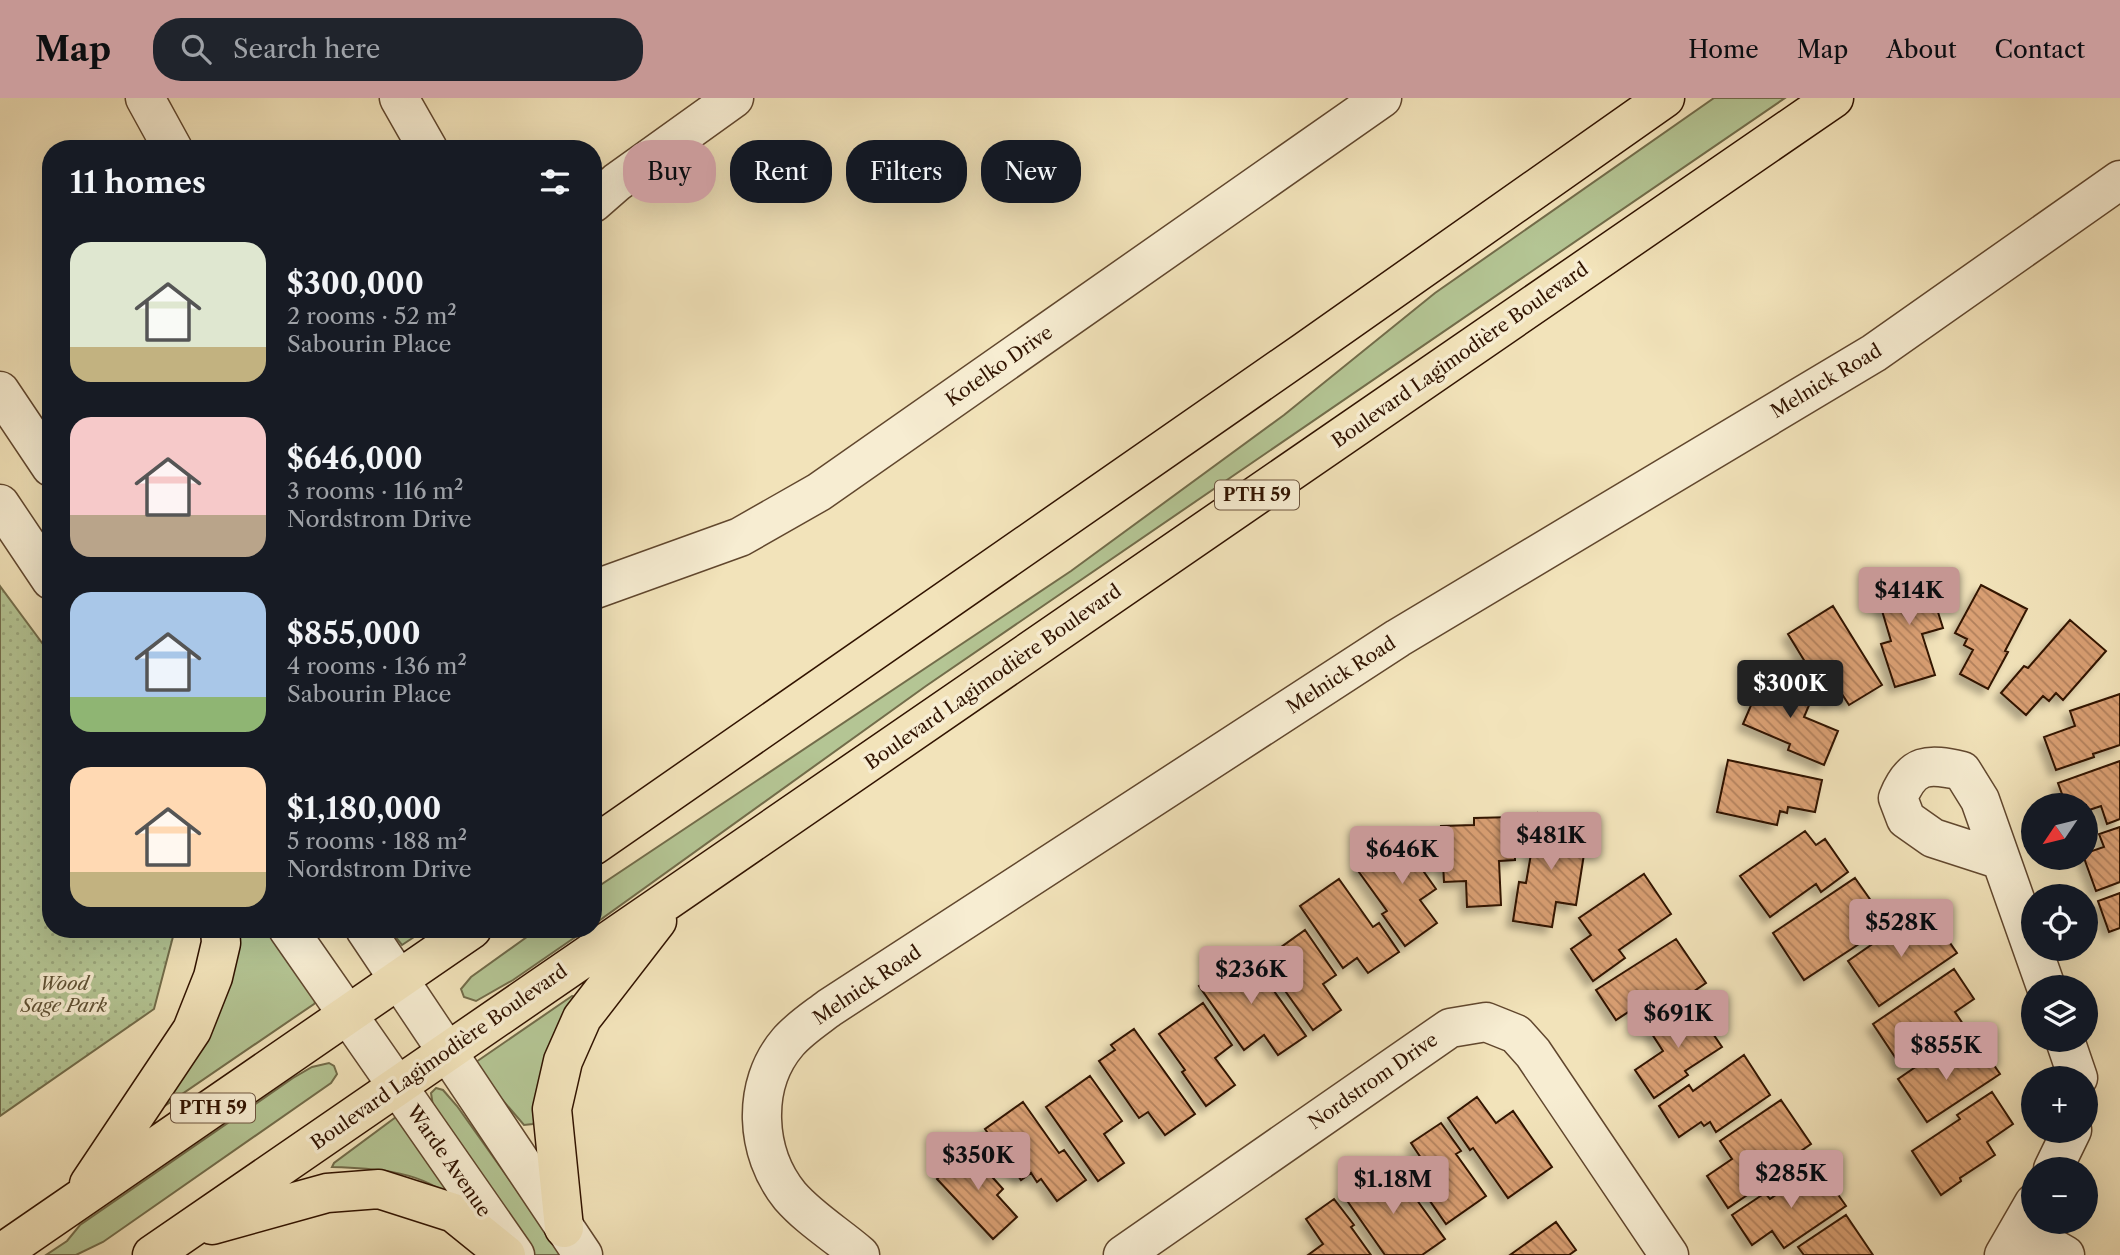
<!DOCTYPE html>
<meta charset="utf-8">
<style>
:root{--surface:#171b24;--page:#20242c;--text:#f1f3f6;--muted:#9ea1a6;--accent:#c59692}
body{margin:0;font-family:"Libre Caslon Text",serif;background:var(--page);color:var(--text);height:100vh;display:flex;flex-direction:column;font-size:26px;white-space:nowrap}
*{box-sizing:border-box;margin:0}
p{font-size:23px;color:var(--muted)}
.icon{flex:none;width:38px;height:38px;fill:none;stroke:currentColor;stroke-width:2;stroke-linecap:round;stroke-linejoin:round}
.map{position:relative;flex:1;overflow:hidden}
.side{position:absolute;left:42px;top:42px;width:560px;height:798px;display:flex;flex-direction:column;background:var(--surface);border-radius:28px;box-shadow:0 7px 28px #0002}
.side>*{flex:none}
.guide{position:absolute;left:623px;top:42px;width:665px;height:63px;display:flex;gap:14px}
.needle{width:46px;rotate:235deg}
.buttons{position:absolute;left:2021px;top:695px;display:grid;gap:14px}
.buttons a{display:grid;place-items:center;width:77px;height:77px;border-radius:50%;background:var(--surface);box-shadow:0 7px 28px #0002;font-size:35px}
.price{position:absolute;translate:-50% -60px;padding:0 16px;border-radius:7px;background:var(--accent);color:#111;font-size:23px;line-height:46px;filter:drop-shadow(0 2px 4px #0008)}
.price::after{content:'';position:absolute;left:50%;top:42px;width:21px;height:16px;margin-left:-10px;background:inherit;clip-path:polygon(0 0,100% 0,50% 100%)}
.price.on{background:#222;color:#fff}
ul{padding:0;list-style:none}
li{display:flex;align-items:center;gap:21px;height:175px;padding:0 28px}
li span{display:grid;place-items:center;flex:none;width:196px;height:140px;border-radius:21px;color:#555}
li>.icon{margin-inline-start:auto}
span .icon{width:84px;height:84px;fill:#fffc;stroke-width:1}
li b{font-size:30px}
h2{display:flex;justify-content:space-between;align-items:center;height:84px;padding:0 28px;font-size:30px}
.pill{padding:0 24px;border-radius:28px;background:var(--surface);box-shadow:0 7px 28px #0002;font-size:24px;line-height:63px}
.pill.on{background:var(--accent);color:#111}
header{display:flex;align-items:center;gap:42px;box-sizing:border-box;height:98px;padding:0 35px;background:var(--accent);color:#111}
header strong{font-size:33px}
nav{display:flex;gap:38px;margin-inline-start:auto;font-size:24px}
.search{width:490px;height:63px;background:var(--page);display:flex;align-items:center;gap:18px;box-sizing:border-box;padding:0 24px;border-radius:28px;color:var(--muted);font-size:26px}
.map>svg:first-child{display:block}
.grass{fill:#b4c594;stroke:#726c4a;stroke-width:2}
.park{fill:url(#park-dots);stroke:#726c4a;stroke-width:2}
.building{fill:url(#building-back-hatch);stroke:#311300;stroke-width:2;filter:url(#shadow)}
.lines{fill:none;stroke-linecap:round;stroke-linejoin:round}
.minor-casing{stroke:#61472e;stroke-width:41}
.major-casing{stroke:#311300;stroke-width:41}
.minor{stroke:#f7edd2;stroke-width:38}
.major{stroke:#f2e3ba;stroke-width:38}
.labels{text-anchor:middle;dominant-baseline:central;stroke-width:7;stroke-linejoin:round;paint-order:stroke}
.shield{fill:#f7edd2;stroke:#6c543f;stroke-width:2}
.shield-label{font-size:18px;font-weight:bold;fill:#311300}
.street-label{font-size:19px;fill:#311300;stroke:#f7edd2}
.park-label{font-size:19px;font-style:italic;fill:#5f5134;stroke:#f7edd2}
</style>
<header>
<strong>Map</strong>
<div class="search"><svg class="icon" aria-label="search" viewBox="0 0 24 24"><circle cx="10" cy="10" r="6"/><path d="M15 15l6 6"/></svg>Search here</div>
<nav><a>Home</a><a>Map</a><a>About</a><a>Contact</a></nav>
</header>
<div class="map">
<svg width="2120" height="1157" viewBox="0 0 2120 1157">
<defs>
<pattern id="park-dots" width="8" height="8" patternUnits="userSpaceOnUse" patternTransform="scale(1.75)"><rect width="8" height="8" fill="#b4c594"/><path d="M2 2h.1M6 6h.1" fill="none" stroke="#9ba87e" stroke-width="1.8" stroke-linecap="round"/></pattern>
<pattern id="building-back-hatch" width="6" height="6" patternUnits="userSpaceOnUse" patternTransform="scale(1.75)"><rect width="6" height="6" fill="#d99f73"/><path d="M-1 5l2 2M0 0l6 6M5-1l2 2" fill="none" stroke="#b1805c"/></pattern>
<filter id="shadow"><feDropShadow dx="-6" dy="6" stdDeviation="3.5" flood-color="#0004"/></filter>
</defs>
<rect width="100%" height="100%" fill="#f2e3ba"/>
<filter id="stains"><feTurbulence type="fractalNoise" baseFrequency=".00286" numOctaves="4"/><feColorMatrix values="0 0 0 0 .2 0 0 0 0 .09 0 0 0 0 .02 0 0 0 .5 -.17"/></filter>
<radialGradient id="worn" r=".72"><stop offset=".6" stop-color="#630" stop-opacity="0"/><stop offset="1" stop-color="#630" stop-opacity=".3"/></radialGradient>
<path class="grass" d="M 1714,0 L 1785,0 L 926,588 L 593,827 L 593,792 L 1071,473 L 1284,317 L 1435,195 Z
M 234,831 L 265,831 L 316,896 L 317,901 L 314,906 L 163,1009 Z
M 389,831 L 426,831 L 402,847 Z
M 538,831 L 587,831 L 513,882 L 476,903 L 464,899 L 461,891 L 471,879 Z
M 572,898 L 575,899 L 537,1019 L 533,1026 L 524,1027 L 475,970 L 476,964 Z
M 329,965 L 334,968 L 337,976 L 331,985 L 103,1144 L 76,1157 L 46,1157 L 67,1143 L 80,1127 L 293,980 L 312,969 Z
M 436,990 L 443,992 L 457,1008 L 563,1157 L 529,1157 L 433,1008 L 431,995 Z
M 396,1019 L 399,1021 L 450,1090 L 446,1096 C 416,1072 369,1070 332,1069 L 334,1065 Z"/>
<path class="park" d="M 0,488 L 51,557 L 51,831 L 175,831 L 154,911 L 0,1018 Z"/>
<path class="building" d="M 1925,473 L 1943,530 L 1922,536 L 1935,577 L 1895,589 L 1881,546 L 1891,543 L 1875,489 Z
M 1981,487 L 2027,511 L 2005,553 L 2008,554 L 1988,591 L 1960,576 L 1973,552 L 1964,547 L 1967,541 L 1955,535 Z
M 1833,508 L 1882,587 L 1849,607 L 1842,596 L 1829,603 L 1788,536 Z
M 2070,522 L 2106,553 L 2063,602 L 2056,595 L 2049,603 L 2043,598 L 2026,617 L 2001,595 L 2024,568 L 2028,570 Z
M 1764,577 L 1813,598 L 1804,619 L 1838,633 L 1824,667 L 1788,652 L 1790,646 L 1743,626 Z
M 2120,596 L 2120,647 L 2093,656 L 2094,659 L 2056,672 L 2044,639 L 2075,628 L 2070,613 Z
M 1728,662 L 1822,682 L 1815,714 L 1788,709 L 1787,715 L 1780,713 L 1777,727 L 1717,714 Z
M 2120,663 L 2120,721 L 2107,726 L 2101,708 L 2086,713 L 2086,707 L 2066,707 L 2058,685 Z
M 1538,715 L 1568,720 L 1566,734 L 1587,737 L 1576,807 L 1556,804 L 1552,829 L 1513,823 L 1519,784 L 1526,785 Z
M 1514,719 L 1515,762 L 1499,763 L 1501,807 L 1467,809 L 1466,783 L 1444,784 L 1441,728 L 1474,727 L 1474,720 Z
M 2120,729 L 2120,784 L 2096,793 L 2084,760 L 2086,755 L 2104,749 L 2099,736 Z
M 1805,733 L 1816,747 L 1825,741 L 1848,774 L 1821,794 L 1816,786 L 1770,819 L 1740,778 Z
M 1400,738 L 1405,746 L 1415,738 L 1436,766 L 1424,774 L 1436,791 L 1420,802 L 1437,825 L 1405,848 L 1382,816 L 1387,813 L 1356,770 Z
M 1644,776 L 1671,816 L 1619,852 L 1625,860 L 1593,883 L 1571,851 L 1591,837 L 1579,820 Z
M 1855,780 L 1874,807 L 1851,821 L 1865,842 L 1804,882 L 1773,835 Z
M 1339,781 L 1373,829 L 1379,825 L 1399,854 L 1368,875 L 1357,860 L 1343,870 L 1300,808 Z
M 2120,795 L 2120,830 L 2109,834 L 2098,803 Z
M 1913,818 L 1926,837 L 1939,829 L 1957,855 L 1879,908 L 1848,863 Z
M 1305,832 L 1336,877 L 1323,886 L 1341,912 L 1313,932 L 1263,862 Z
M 1676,841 L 1706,885 L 1653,921 L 1645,909 L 1642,912 L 1639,907 L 1616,922 L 1596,892 Z
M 1247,855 L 1306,938 L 1278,957 L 1264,937 L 1244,952 L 1199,888 Z
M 1954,871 L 1974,901 L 1955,914 L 1963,926 L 1901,968 L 1873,926 Z
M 1203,905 L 1232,947 L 1215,960 L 1235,987 L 1206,1008 L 1182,974 L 1185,972 L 1159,936 Z
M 1692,905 L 1722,949 L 1685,973 L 1688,977 L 1654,1000 L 1635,972 L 1663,953 L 1650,933 Z
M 1134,931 L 1195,1016 L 1165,1037 L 1148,1014 L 1139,1020 L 1099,963 L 1115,952 L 1111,947 Z
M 1983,951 L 2000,976 L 1927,1024 L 1898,981 L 1939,953 L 1948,967 L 1956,962 L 1959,966 Z
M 1744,957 L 1770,997 L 1716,1034 L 1710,1024 L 1704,1028 L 1701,1024 L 1679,1039 L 1659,1008 L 1689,987 L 1693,993 Z
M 1090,978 L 1122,1023 L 1104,1036 L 1124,1065 L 1098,1083 L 1046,1009 Z
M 1992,994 L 2013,1026 L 1987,1044 L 1995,1057 L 1960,1080 L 1961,1083 L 1941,1097 L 1912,1053 L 1960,1021 L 1957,1017 Z
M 1477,999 L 1496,1025 L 1513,1013 L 1552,1069 L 1508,1100 L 1473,1050 L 1470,1052 L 1448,1020 Z
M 1781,1002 L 1811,1046 L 1756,1084 L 1759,1089 L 1728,1110 L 1707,1078 L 1732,1061 L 1720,1043 Z
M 1023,1004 L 1059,1055 L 1064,1052 L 1086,1082 L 1057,1103 L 1041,1081 L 1037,1084 L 1031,1075 L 1021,1082 L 985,1031 Z
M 1441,1025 L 1461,1053 L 1456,1056 L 1486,1098 L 1446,1126 L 1409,1073 L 1423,1063 L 1411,1045 Z
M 972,1048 L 990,1067 L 985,1071 L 1003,1091 L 997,1097 L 1017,1119 L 993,1141 L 937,1081 Z
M 1818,1068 L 1846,1108 L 1784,1150 L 1772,1133 L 1752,1147 L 1732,1117 L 1765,1095 L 1770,1101 Z
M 1370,1073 L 1378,1085 L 1396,1073 L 1445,1141 L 1422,1157 L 1385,1157 L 1341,1094 Z
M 1334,1101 L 1354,1127 L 1351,1129 L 1371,1157 L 1308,1157 L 1323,1146 L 1306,1121 Z
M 1846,1117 L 1873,1157 L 1804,1157 L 1798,1149 Z
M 1556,1124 L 1576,1152 L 1569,1157 L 1510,1157 Z"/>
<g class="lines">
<g class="minor-casing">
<path id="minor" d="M 145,0 L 173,51
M 399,0 L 428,51
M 593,105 L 617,84 L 734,0
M 0,293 L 51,369
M 0,406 L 51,482
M 593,492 L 740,439 L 819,394 L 1382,0
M 2001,762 L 1933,740 L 1906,721 L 1898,700 C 1912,665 1928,665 1962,673 L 1980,702 L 2046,889
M 288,831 L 515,1157
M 365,831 L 583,1157
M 2065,942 L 2078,980
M 2053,1071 L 2072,1032
M 2019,1131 L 2065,1157
M 860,1157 C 837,1137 810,1121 790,1098 C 755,1055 751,987 788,944 C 799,931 816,920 829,910 L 1398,540 L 1874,255 L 2120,82
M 1123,1157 L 1450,930 L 1486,924 L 1516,936 L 1533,955 L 1669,1157
M 2004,1157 L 2034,1105"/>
</g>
<g class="major-casing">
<path id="major" d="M 593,748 L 1304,254 L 1665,0
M 89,1086 L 192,932 L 213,879 L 221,845 L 220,831
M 212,1127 L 327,1095 L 379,1091 L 454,1115 L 506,1157
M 564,1130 L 552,1011 L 563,963 L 582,920 L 657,823
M 0,1156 L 472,831
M 152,1157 L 1834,0"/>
</g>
<use href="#minor" class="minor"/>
<use href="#major" class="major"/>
</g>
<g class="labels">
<g class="shield">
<rect x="1215" y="382.5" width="84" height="29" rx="5"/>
<rect x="171" y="995.5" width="84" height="29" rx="5"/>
</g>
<g class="shield-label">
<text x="1257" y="397">PTH 59</text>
<text x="213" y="1010">PTH 59</text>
</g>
<g class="street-label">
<text transform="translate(1460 257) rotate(-35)">Boulevard Lagimodière Boulevard</text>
<text transform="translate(999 268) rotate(-35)">Kotelko Drive</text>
<text transform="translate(1826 283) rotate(-31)">Melnick Road</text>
<text transform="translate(1341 577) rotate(-33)">Melnick Road</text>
<text transform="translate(993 579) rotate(-35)">Boulevard Lagimodière Boulevard</text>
<text transform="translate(867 887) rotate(-34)">Melnick Road</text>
<text transform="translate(439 959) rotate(-35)">Boulevard Lagimodière Boulevard</text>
<text transform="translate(1373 983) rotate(-35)">Nordstrom Drive</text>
<text transform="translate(449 1063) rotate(55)">Warde Avenue</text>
</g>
<g class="park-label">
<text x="64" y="885">Wood<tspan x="64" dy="22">Sage Park</tspan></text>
</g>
</g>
<rect width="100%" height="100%" filter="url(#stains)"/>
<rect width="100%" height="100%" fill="url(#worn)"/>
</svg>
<div class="buttons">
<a><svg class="needle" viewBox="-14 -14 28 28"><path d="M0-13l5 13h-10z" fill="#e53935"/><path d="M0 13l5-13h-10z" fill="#9ea1a6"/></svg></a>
<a><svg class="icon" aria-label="locate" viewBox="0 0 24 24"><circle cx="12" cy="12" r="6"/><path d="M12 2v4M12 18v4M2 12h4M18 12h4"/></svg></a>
<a><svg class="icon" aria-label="layers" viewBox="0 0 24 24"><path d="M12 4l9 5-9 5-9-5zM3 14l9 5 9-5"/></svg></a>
<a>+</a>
<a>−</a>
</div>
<b class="price" style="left:1909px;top:529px">$414K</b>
<b class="price on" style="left:1790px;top:622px">$300K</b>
<b class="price" style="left:1551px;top:774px">$481K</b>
<b class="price" style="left:1402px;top:788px">$646K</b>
<b class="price" style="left:1901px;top:861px">$528K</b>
<b class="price" style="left:1251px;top:908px">$236K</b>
<b class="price" style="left:1678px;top:952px">$691K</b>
<b class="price" style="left:1946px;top:984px">$855K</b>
<b class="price" style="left:978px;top:1094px">$350K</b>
<b class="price" style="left:1791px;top:1112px">$285K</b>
<b class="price" style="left:1393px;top:1118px">$1.18M</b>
<div class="guide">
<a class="pill on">Buy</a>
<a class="pill">Rent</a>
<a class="pill">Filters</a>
<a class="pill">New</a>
</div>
<section class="side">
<h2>11 homes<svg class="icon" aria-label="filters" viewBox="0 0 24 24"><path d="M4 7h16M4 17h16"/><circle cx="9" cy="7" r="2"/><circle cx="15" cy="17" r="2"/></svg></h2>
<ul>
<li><span style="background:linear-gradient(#dfe7d0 75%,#c2b280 0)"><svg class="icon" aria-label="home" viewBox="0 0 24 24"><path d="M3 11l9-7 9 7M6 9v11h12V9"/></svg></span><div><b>$300,000</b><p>2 rooms · 52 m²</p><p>Sabourin Place</p></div></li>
<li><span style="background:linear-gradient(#f6c9c9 70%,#b9a48a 0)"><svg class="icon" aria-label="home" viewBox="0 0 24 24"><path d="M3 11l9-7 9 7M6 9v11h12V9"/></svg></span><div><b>$646,000</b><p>3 rooms · 116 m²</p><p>Nordstrom Drive</p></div></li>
<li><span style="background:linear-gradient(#a9c7e8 75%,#8fb573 0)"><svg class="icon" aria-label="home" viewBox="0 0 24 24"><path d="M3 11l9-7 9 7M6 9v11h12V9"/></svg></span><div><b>$855,000</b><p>4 rooms · 136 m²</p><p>Sabourin Place</p></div></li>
<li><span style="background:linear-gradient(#ffd9b3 75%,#c2b280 0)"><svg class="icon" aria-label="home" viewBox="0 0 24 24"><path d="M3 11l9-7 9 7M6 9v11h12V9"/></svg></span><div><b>$1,180,000</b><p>5 rooms · 188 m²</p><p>Nordstrom Drive</p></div></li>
</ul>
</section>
</div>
